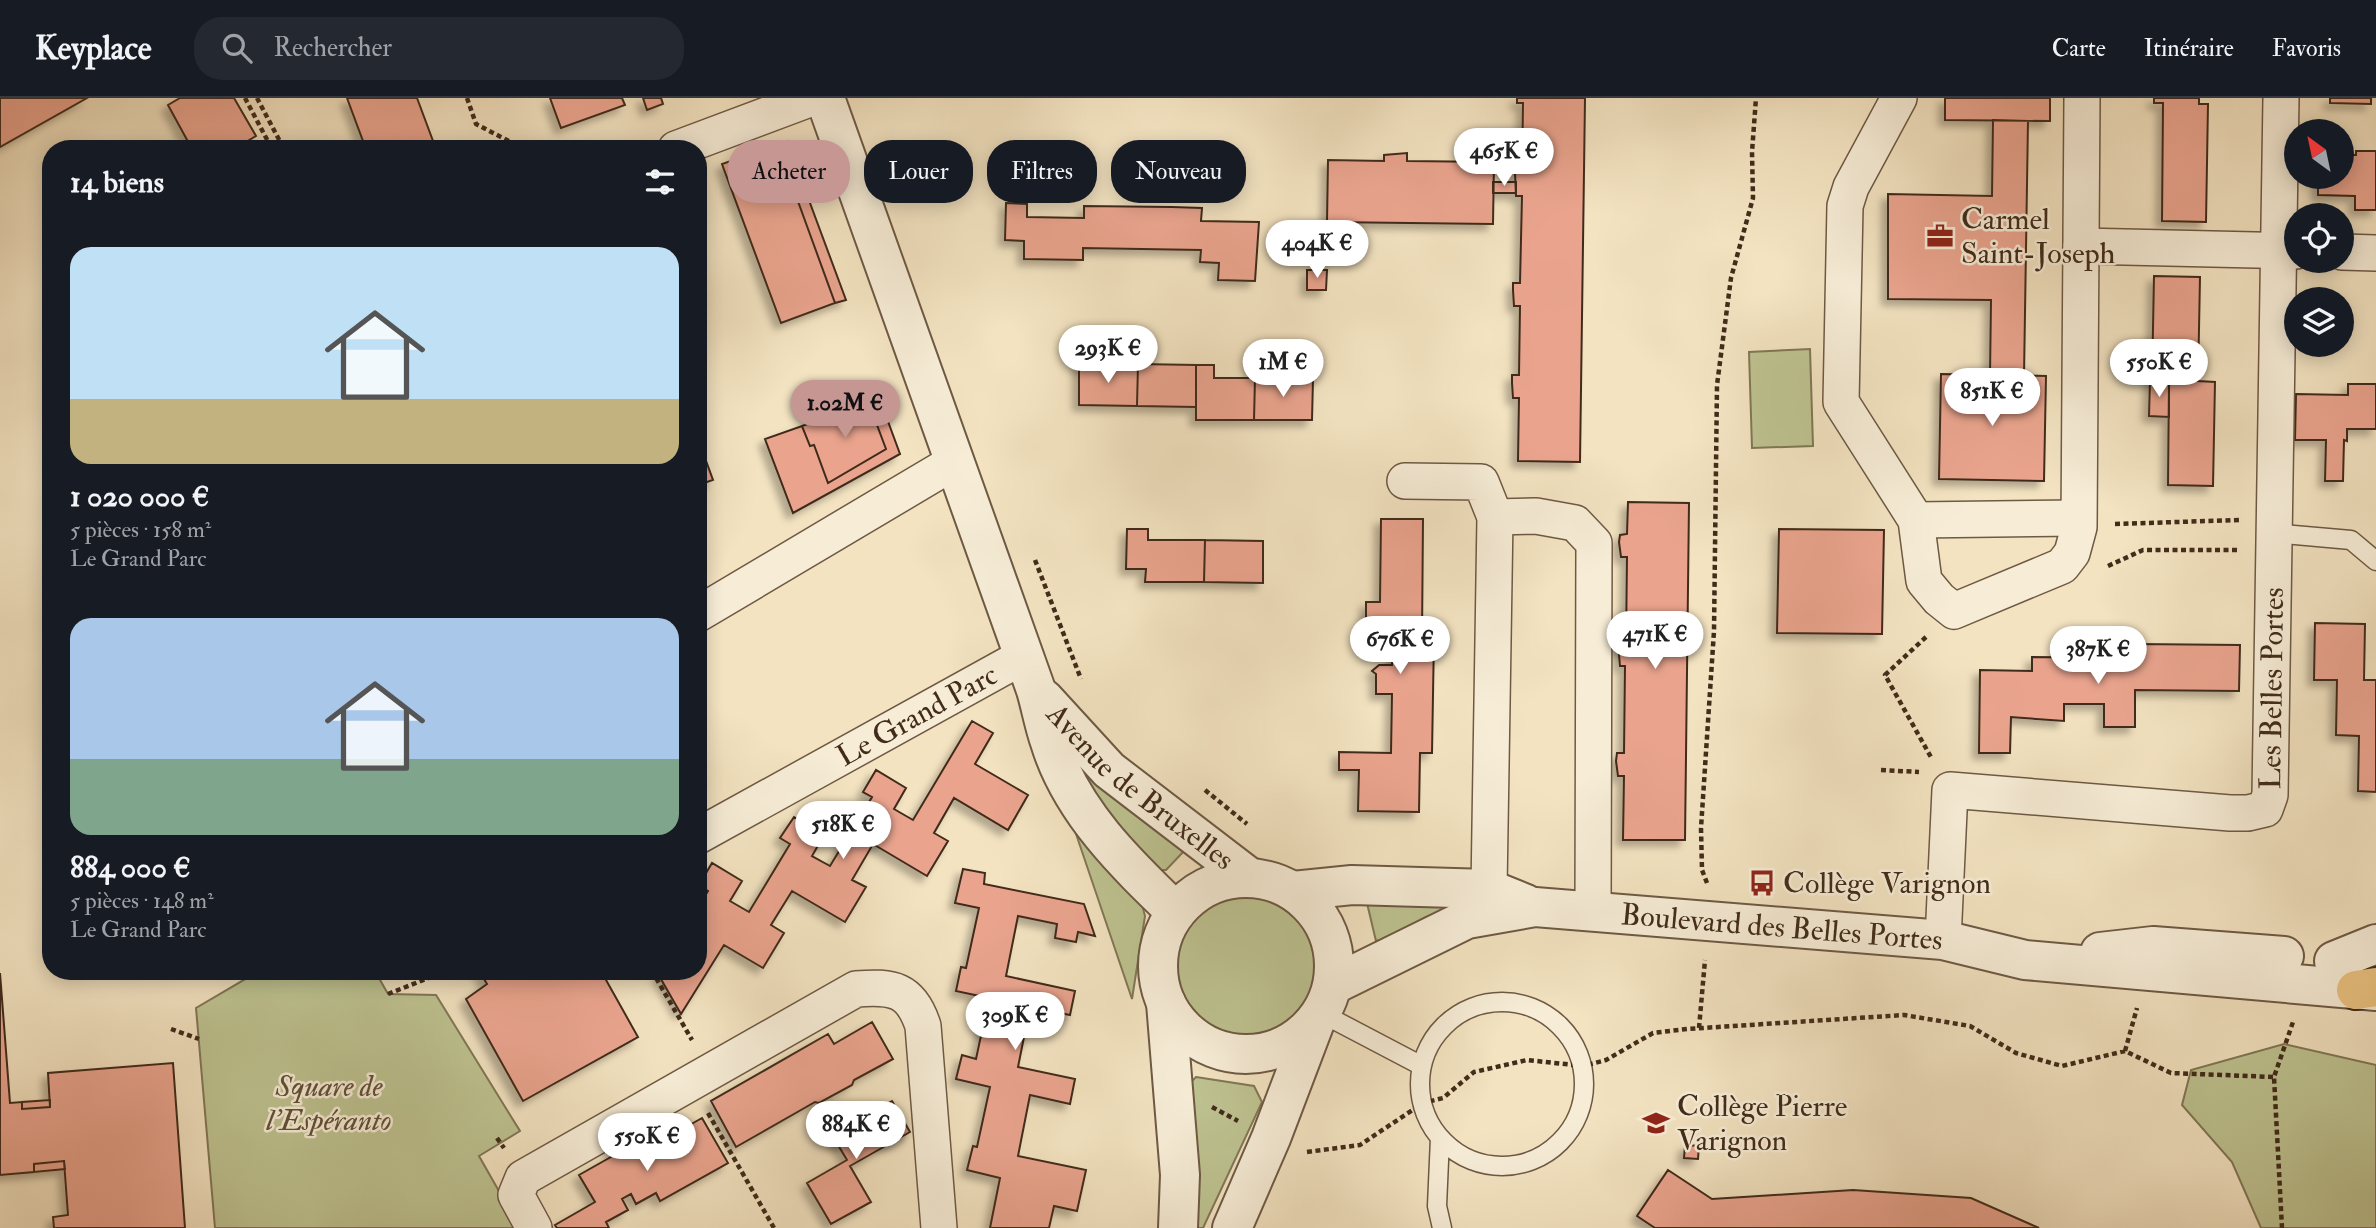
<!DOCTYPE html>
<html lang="fr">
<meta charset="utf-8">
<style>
:root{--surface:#171b24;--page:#242831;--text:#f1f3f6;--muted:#9ea1a6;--line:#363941;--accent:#c59692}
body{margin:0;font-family:"IM FELL Double Pica",serif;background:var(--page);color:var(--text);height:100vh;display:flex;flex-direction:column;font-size:26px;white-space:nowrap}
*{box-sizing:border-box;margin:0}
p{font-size:23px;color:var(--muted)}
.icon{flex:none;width:38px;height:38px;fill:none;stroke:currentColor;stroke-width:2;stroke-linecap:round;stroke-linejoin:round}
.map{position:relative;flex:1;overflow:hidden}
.side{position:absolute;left:42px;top:42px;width:665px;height:840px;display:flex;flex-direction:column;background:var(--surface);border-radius:28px;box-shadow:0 4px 18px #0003}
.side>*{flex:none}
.guide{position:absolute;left:728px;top:42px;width:665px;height:63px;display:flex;gap:14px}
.needle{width:46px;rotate:327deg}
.tools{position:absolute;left:2284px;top:21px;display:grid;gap:14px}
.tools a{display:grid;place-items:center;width:70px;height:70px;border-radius:50%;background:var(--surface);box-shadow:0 4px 18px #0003;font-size:35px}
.price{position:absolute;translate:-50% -60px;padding:0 16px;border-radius:24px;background:#fff;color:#222;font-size:23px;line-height:46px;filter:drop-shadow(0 2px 4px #0008)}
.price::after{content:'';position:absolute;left:50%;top:42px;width:21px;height:16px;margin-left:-10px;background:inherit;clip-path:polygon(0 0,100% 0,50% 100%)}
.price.active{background:var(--accent);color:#111}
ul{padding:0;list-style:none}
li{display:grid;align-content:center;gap:14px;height:371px;padding:0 28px}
li span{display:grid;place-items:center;height:217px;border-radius:21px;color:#555}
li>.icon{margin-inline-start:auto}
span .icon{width:126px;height:126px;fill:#fffc;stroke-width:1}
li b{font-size:30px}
h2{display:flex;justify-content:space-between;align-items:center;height:84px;padding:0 28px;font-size:30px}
.pill{padding:0 24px;border-radius:28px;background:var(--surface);box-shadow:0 4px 18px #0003;font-size:24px;line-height:63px}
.pill.active{background:var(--accent);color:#111}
header{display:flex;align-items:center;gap:42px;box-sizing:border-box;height:98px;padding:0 35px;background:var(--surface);border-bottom:2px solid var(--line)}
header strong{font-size:33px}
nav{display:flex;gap:38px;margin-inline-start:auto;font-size:24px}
.search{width:490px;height:63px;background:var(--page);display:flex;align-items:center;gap:18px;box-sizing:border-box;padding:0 24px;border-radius:28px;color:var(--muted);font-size:26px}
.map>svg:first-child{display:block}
.green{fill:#bec391;stroke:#807756;stroke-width:2}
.building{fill:#eaa48e;stroke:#412b1a;stroke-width:2;filter:url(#shadow)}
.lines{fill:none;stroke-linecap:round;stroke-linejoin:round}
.service-casing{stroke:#6e5944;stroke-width:21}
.minor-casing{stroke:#6e5944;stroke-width:38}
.tertiary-casing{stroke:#6e5944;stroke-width:42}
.trunk-casing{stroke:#412b1a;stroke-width:42}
.path{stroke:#412b1a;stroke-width:4.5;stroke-dasharray:5 3.5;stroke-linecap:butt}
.service{stroke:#f7edd7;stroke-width:18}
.minor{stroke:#f7edd7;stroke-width:35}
.tertiary{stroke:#f7edd7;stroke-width:38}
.trunk{stroke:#eac280;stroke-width:38}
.labels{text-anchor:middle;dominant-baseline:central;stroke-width:5;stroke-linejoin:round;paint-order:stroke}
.poi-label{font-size:30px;fill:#412b1a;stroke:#f7edd7;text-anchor:start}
.street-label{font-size:30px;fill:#412b1a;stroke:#f7edd7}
.park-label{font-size:30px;font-style:italic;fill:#605138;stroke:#f7edd7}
</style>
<header>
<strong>Keyplace</strong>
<div class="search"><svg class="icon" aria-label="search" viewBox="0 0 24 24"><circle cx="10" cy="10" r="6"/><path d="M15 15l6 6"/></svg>Rechercher</div>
<nav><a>Carte</a><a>Itinéraire</a><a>Favoris</a></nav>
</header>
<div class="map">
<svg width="2376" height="1130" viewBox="0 0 2376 1130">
<defs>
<filter id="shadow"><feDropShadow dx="-6" dy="6" stdDeviation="3.5" flood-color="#0004"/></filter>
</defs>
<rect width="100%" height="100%" fill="#f3e3c1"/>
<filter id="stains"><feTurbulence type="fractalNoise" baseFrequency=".00286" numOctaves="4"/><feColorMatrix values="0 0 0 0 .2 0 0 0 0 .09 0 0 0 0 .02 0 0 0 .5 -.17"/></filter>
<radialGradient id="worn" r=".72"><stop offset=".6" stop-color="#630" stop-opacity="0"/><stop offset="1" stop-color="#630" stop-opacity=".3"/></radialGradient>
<path class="green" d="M 1810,251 L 1813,348 L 1752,350 L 1749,254 Z
M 1088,668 L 1185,752 L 1166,772 L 1159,772 L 1123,739 L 1081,673 Z
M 1074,730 L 1140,799 L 1145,818 L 1132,901 Z
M1171 865a73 73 0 1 1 146 0a73 73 0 1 1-146 0Z
M 1366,801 L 1468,803 L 1424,820 L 1390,840 L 1376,843 Z
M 259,873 L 375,873 L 388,896 L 436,897 L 520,1033 L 479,1058 L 520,1130 L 215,1130 L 196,910 Z
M 2284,946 L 2376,967 L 2376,1130 L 2261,1130 L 2232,1064 L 2182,1007 L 2191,972 Z
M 1196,979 L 1254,988 L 1262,1004 L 1203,1130 L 1192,1130 L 1187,988 Z"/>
<path class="building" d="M 0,0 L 87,0 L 0,49 Z
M 180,0 L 234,0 L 256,38 L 234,51 L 192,51 L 168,7 Z
M 347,0 L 417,0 L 436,51 L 366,51 Z
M 550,0 L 622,0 L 625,7 L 561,30 Z
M 643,0 L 661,0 L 663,6 L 647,12 Z
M 1517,0 L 1585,0 L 1580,364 L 1518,363 L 1519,300 L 1513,300 L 1512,285 L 1512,277 L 1519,277 L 1520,208 L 1514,208 L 1513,192 L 1513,185 L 1520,185 L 1522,98 L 1516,98 L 1515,75 L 1522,75 L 1523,5 L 1517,5 Z
M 1945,0 L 2050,0 L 2050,23 L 1945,22 Z
M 2154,0 L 2199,0 L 2199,6 L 2208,6 L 2206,124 L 2162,123 L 2163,5 L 2154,5 Z
M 2330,0 L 2371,0 L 2371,6 L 2330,5 Z
M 1993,22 L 2028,23 L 2024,278 L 1990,277 L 1991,202 L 1888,201 L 1888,96 L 1992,98 Z
M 787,43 L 846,202 L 835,205 L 784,65 L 729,85 L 722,66 Z
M 2356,53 L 2376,53 L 2376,112 L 2355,112 L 2355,98 L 2318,97 L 2318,79 L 2342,79 L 2342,57 L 2356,57 Z
M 1407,55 L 1407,63 L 1494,64 L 1493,126 L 1327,124 L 1328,62 L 1384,63 L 1384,57 Z
M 784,65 L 835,205 L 781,225 L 729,85 Z
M 1493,84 L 1516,84 L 1516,95 L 1493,95 Z
M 1006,105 L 1027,106 L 1027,119 L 1084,120 L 1084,108 L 1172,109 L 1202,110 L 1201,123 L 1259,124 L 1255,183 L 1218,182 L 1219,165 L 1200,164 L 1201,152 L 1083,150 L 1083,162 L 1024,161 L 1024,143 L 1005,142 Z
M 1307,172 L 1327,172 L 1326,192 L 1307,192 Z
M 2154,178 L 2200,179 L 2198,283 L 2215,284 L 2213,388 L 2168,387 L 2169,283 L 2152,283 Z
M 1079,266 L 1138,266 L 1137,308 L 1079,307 Z
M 1138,266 L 1196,267 L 1196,309 L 1137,308 Z
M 1196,267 L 1214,267 L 1214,280 L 1255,280 L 1254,322 L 1196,322 Z
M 1941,276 L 2046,278 L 2044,383 L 1939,381 Z
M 1255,280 L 1313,281 L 1312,322 L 1254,322 Z
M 2150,283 L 2169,283 L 2169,319 L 2149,318 Z
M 2348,286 L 2376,286 L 2376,331 L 2347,331 L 2347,343 L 2344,342 L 2343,383 L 2325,383 L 2326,342 L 2295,342 L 2296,296 L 2348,297 Z
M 879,299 L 900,356 L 793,415 L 765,341 L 802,328 L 810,348 L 814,347 L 828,385 L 886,351 L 868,303 Z
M 868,303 L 886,351 L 828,385 L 814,347 L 810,348 L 802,328 Z
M 698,341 L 713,382 L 698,387 Z
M 1628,404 L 1689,405 L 1685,742 L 1623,742 L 1624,678 L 1618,678 L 1616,663 L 1617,655 L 1624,655 L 1625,568 L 1620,568 L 1618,545 L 1626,545 L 1627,459 L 1621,459 L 1619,444 L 1620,437 L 1627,436 Z
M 1381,421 L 1423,421 L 1422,539 L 1434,539 L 1432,655 L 1420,655 L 1419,714 L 1358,713 L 1359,672 L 1339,672 L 1339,654 L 1391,655 L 1392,596 L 1376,596 L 1376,576 L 1372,573 L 1379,567 L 1392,567 L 1393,538 L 1380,538 L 1380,521 L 1366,521 L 1366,504 L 1380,504 Z
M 1127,431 L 1148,431 L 1148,442 L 1205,442 L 1204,484 L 1145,484 L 1146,471 L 1126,471 Z
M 1779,431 L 1884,432 L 1882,536 L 1777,535 Z
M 1205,442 L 1263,443 L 1263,485 L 1204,484 Z
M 2315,525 L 2365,526 L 2364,582 L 2376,582 L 2376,694 L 2358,693 L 2359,638 L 2336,637 L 2337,582 L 2314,582 Z
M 2136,546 L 2240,547 L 2239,593 L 2135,592 L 2135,629 L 2104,629 L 2104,606 L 2064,606 L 2064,623 L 2011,619 L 2010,655 L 1979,655 L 1980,572 L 2032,573 L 2032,559 L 2136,560 Z
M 972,623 L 993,635 L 975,666 L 1028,697 L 1008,732 L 954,700 L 934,735 L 948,743 L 927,778 L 873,746 L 852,782 L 866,789 L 845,824 L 792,793 L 771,827 L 784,835 L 763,870 L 724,847 L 681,916 L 658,876 L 660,873 L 698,873 L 698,809 L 708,793 L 699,787 L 712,765 L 742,783 L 730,803 L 749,814 L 790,746 L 780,740 L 794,719 L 824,737 L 812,758 L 830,768 L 872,699 L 863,694 L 876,672 L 906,690 L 894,711 L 913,722 Z
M 963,771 L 985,775 L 984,786 L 1084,806 L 1095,838 L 1078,834 L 1076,844 L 1055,840 L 1057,826 L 1018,818 L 1006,878 L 1075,893 L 1070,917 L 1030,909 L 1018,969 L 1075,981 L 1070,1006 L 1030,997 L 1018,1058 L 1086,1072 L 1077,1113 L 1054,1108 L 1049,1130 L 990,1130 L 1000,1080 L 967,1072 L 973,1048 L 977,1049 L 990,989 L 956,981 L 962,957 L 976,961 L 989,900 L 956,893 L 961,869 L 966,870 L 979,810 L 955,805 Z
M 479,873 L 601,873 L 638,939 L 523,1003 L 466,901 L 487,886 Z
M 0,875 L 10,1005 L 22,1004 L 22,1011 L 50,1009 L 48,975 L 173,965 L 185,1130 L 54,1130 L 53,1119 L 68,1117 L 64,1063 L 34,1066 L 34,1074 L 0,1077 Z
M 872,924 L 893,961 L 854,982 L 852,987 L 819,1005 L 815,1004 L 736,1049 L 711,1003 L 828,936 L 834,946 Z
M 50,1002 L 50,1009 L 22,1011 L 22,1004 Z
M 892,1003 L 910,1034 L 850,1068 L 871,1104 L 831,1126 L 807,1085 L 847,1062 L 832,1037 Z
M 702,1020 L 728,1065 L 660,1103 L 656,1095 L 636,1106 L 631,1096 L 622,1101 L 628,1112 L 606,1124 L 609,1130 L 557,1130 L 555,1127 L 595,1104 L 579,1077 L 657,1033 L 663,1042 Z
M 1685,1047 L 1699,1048 L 1698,1061 L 1684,1060 Z
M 64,1063 L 65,1071 L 34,1074 L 34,1066 Z
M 1668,1072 L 1712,1101 L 1853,1092 L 1971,1100 L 2039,1130 L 1655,1130 L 1637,1118 Z"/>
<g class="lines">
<g class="service-casing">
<path id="service" d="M 2272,435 L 2351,442 L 2376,463
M1420 986a82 82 0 1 1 164 0a82 82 0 1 1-164 0Z
M 1321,915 L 1422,968
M 1440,1040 L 1437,1108 L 1442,1130"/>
</g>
<g class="minor-casing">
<g id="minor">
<path d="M 1899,0 L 1851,89 L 1845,108 L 1841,304 L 1916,422 L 1924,483 L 1939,501 L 1954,513 L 2062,468 L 2072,455 L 2079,429 L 2082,0"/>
<path d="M 676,51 L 812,0"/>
<path d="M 2081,148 L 2296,153"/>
<path d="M 2342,154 L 2376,155"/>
<path d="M 1405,383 L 1481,384 L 1495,419 L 1489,791"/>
<path d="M 1495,419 L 1536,418 L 1575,425 L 1594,445 L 1593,814"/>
<path d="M 1916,422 L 2078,420"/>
<path d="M 698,516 L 954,364"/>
<path id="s1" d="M 698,738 L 1024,558"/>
<path id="s2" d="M 1943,842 L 1950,692 L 2230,715 L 2248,715 L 2265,711 L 2270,697 L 2281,0"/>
<path d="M 534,1130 L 516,1097 L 523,1080 L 856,891 C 893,888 911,891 923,928 L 939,1130"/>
</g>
</g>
<g class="tertiary-casing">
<g id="tertiary">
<path d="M 825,0 L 1036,592 C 1041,609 1044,627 1050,644 C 1071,713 1126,766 1176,814"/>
<path id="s3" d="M 1044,601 L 1109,672 L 1250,780"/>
<circle cx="1246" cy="868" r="88"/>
<path d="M 1293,793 L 1352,787 L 1489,791 L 1526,806"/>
<path d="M 2100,854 L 2153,848 L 2284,858"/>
<path d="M 2334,863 L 2376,846"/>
<path id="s4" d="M 1333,887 L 1467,821 L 1535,809 L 1943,842 L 2025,862 L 2376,893"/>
<path d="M 1166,905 L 1180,1077 L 1178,1130"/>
<path d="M 1232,1130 L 1271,1040 L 1315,924"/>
</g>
</g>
<g class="trunk-casing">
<path id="trunk" d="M 2356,892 L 2376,889"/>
</g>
<path class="path" d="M 245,0 L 272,51
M 257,0 L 284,51
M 467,0 L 476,26 L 524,51
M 2115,426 L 2239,422
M 1035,462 L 1081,581
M 2108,468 L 2143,452 L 2239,452
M 1926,539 L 1885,577 L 1932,661
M 1881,672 L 1919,674
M 1205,692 L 1247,726
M 1707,785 L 1702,772 L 1701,730 L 1714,533 L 1717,287 L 1731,180 L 1753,100 L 1752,54 L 1756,0
M 652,873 L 692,942
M 379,880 L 384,873
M 388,896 L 446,873
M 1699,930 L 1705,862
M 171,931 L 199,941
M 2125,953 L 2137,910
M 1212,1009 L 1238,1023
M 708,1015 L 774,1130
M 497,1040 L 504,1050
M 1307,1054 L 1360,1047 L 1423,1005 L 1443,1000 L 1474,974 L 1527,962 L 1583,968 L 1606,962 L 1653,935 L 1687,931 L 1904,917 L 1970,928 L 2016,955 L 2062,968 L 2125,953 L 2171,975 L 2274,979
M 2282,1130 L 2274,979 L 2293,924"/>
<use href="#service" class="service"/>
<use href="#minor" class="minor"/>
<use href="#tertiary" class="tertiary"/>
<use href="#trunk" class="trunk"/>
</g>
<defs>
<g id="office-bare" transform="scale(2.1)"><path d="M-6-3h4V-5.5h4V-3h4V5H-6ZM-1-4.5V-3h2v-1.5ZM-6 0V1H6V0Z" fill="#8f2418" stroke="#f7edd7" stroke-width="2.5" paint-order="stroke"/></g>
<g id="bus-bare" transform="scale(2.1)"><path d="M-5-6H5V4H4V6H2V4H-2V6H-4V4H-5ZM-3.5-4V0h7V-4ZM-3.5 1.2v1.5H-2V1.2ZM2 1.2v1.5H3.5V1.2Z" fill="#8f2418" stroke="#f7edd7" stroke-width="2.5" paint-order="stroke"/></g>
<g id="school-bare" transform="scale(2.1)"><path d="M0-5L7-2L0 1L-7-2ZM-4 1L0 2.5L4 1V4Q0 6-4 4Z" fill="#8f2418" stroke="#f7edd7" stroke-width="2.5" paint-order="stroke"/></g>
</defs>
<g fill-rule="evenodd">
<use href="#office-bare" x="1940" y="138"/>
<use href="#bus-bare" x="1762" y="785"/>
<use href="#school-bare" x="1656" y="1025"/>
</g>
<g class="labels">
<g class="poi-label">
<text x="1961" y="121">Carmel<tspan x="1961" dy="34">Saint-Joseph</tspan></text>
<text x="1783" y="785">Collège Varignon</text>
<text x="1677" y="1008">Collège Pierre<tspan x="1677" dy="34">Varignon</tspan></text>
</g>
<g class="street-label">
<text stroke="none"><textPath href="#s2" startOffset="588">Les Belles Portes</textPath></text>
<text stroke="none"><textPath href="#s1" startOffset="250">Le Grand Parc</textPath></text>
<text stroke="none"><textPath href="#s3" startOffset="131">Avenue de Bruxelles</textPath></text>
<text stroke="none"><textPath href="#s4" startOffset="466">Boulevard des Belles Portes</textPath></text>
</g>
<g class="park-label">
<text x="329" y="988">Square de<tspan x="329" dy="34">l'Espéranto</tspan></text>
</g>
</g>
<rect width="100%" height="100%" filter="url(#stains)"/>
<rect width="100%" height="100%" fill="url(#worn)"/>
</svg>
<div class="tools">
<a><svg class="needle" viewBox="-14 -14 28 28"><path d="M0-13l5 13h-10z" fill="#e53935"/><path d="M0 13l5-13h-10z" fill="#9ea1a6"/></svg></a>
<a><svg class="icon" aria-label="locate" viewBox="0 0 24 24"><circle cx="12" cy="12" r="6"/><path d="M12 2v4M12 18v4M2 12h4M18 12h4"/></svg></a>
<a><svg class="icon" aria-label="layers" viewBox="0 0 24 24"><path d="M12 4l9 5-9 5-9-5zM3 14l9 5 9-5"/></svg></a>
</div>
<b class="price" style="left:1504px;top:90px">465K €</b>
<b class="price" style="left:1317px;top:182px">404K €</b>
<b class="price" style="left:1108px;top:287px">293K €</b>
<b class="price" style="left:1283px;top:301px">1M €</b>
<b class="price" style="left:2159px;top:301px">550K €</b>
<b class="price" style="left:1992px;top:330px">851K €</b>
<b class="price active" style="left:845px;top:342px">1.02M €</b>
<b class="price" style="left:1655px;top:573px">471K €</b>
<b class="price" style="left:1400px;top:578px">676K €</b>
<b class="price" style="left:2098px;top:588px">387K €</b>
<b class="price" style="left:843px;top:763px">518K €</b>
<b class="price" style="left:1015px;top:954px">309K €</b>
<b class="price" style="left:856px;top:1063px">884K €</b>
<b class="price" style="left:647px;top:1075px">550K €</b>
<div class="guide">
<a class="pill active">Acheter</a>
<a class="pill">Louer</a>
<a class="pill">Filtres</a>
<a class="pill">Nouveau</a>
</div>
<section class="side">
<h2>14 biens<svg class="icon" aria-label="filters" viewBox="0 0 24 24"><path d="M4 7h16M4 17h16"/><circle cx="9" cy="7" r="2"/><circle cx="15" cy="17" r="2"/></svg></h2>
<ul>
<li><span style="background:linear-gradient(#bfe0f5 70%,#c2b280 0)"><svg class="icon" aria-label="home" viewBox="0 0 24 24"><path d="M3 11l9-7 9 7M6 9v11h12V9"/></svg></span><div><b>1 020 000 €</b><p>5 pièces · 158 m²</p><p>Le Grand Parc</p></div></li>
<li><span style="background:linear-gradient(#a9c7e8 65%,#7fa58c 0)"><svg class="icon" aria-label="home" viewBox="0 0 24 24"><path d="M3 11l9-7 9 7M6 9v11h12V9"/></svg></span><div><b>884 000 €</b><p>5 pièces · 148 m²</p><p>Le Grand Parc</p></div></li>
</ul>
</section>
</div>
